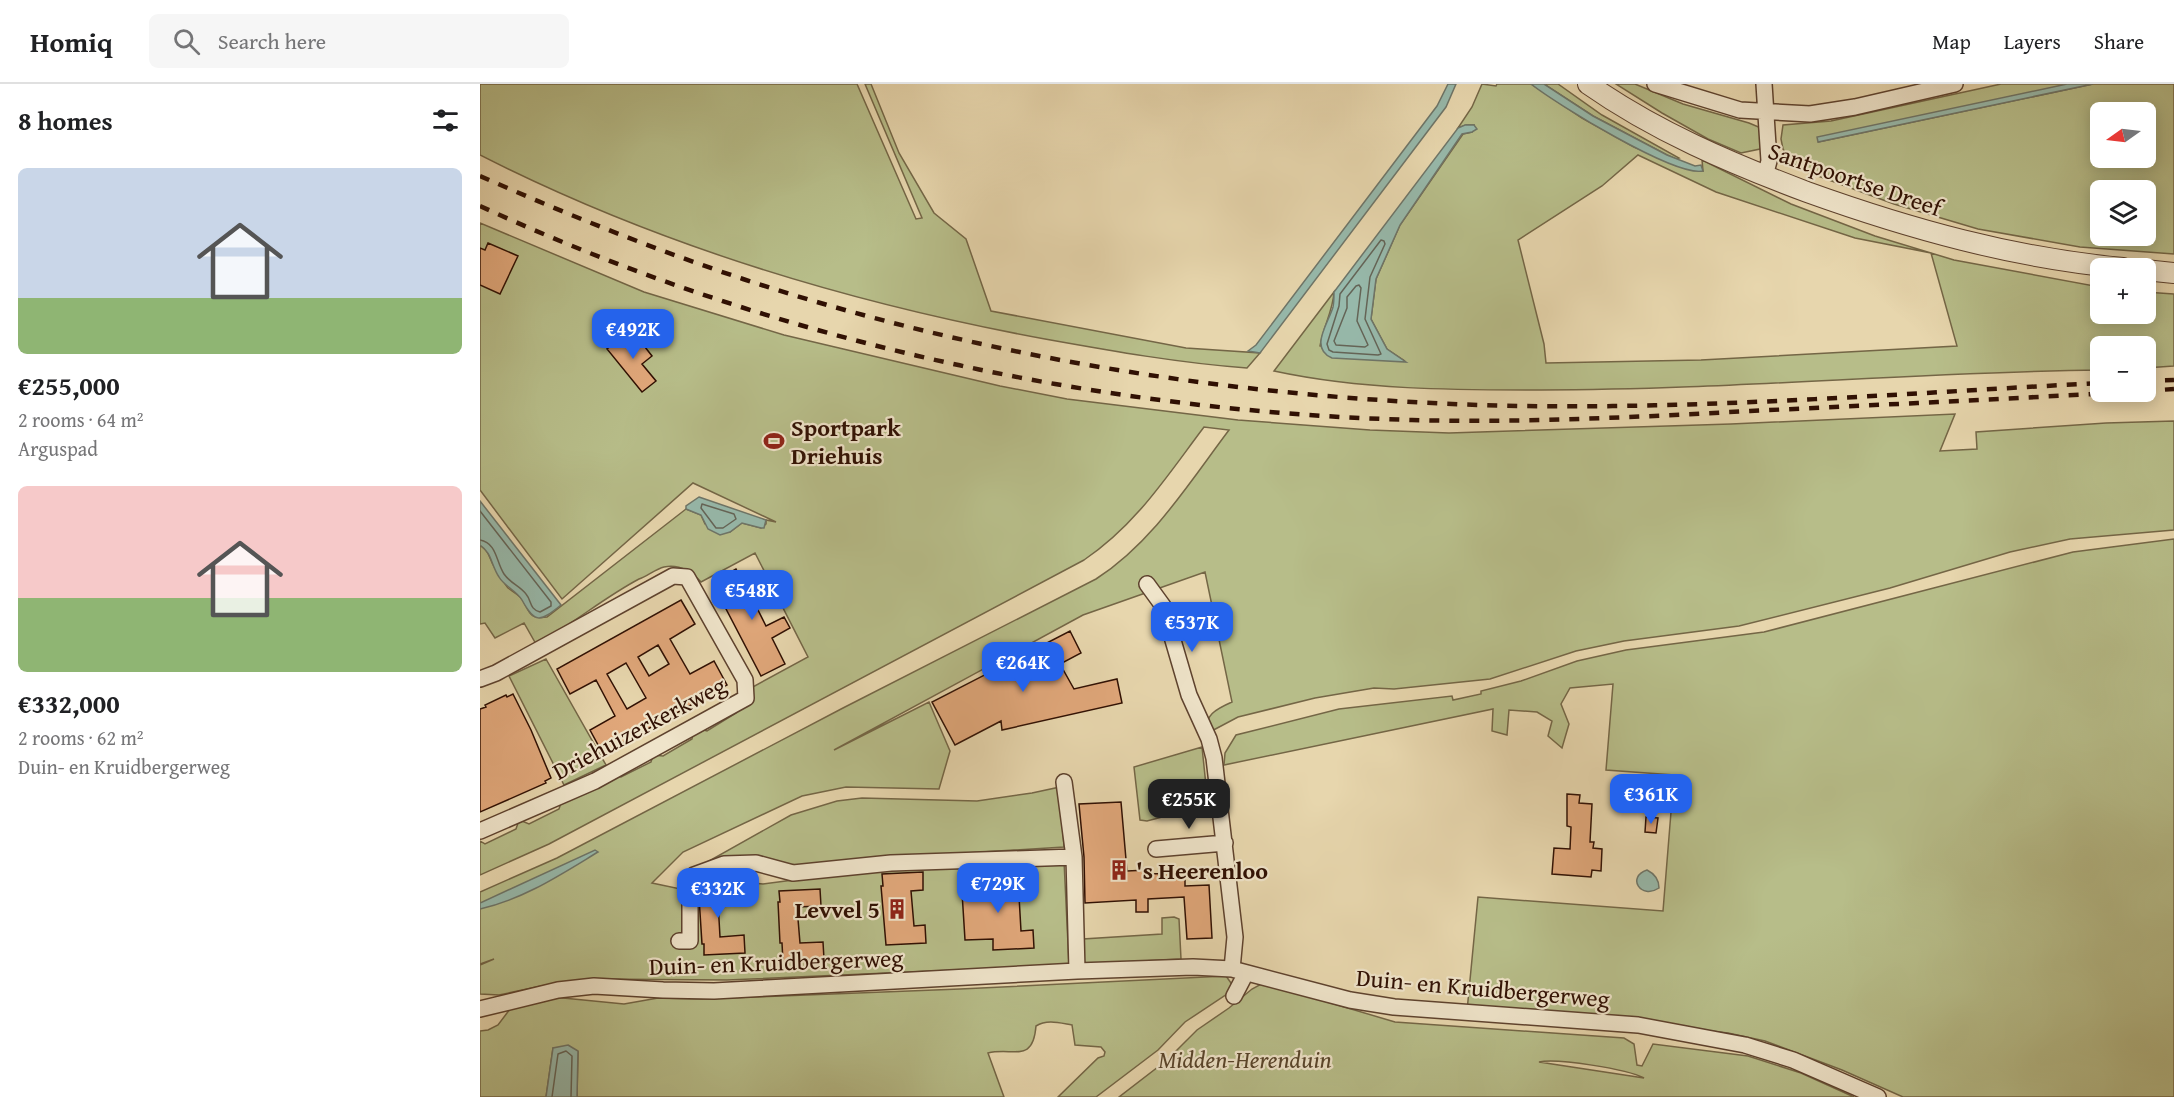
<!DOCTYPE html>
<meta charset="utf-8">
<style>
:root{--surface:#fff;--page:#f6f6f6;--text:#202124;--muted:#757577;--line:#e0e0e0;--accent:#2563eb}
body{margin:0;font-family:"Gentium Book Plus",serif;background:var(--page);color:var(--text);height:100vh;display:flex;flex-direction:column;font-size:22px;white-space:nowrap}
*{box-sizing:border-box;margin:0}
p{font-size:20px;color:var(--muted)}
.icon{flex:none;width:33px;height:33px;fill:none;stroke:currentColor;stroke-width:2;stroke-linecap:round;stroke-linejoin:round}
.map{position:relative;flex:1;overflow:hidden}
.panel{display:flex;flex-direction:column;background:var(--surface);width:480px}
.panel>*{flex:none}
.needle{width:39px;rotate:256deg}
.controls{position:absolute;left:1610px;top:18px;display:grid;gap:12px}
.controls a{display:grid;place-items:center;width:66px;height:66px;border-radius:9px;background:var(--surface);box-shadow:0 3px 15px #0003;font-size:30px}
.price{position:absolute;translate:-50% -51px;padding:0 14px;border-radius:12px;background:var(--accent);color:#fff;font-size:20px;line-height:39px;filter:drop-shadow(0 2px 3px #0008)}
.price::after{content:'';position:absolute;left:50%;top:36px;width:18px;height:14px;margin-left:-9px;background:inherit;clip-path:polygon(0 0,100% 0,50% 100%)}
.price.selected{background:#222;color:#fff}
ul{padding:0;list-style:none}
li{display:grid;align-content:center;gap:12px;height:318px;padding:0 18px}
li span{display:grid;place-items:center;height:186px;border-radius:9px;color:#555}
li>.icon{margin-inline-start:auto}
span .icon{width:108px;height:108px;fill:#fffc;stroke-width:1}
li b{font-size:26px}
h2{display:flex;justify-content:space-between;align-items:center;height:72px;padding:0 18px;font-size:26px}
header{display:flex;align-items:center;gap:36px;box-sizing:border-box;height:84px;padding:0 30px;background:var(--surface);border-bottom:2px solid var(--line)}
header strong{font-size:28px}
nav{display:flex;gap:33px;margin-inline-start:auto;font-size:21px}
.search{width:420px;height:54px;background:var(--page);display:flex;align-items:center;gap:15px;box-sizing:border-box;padding:0 21px;border-radius:9px;color:var(--muted);font-size:22px}
main{display:flex;flex:1;min-height:0}
.map>svg:first-child{display:block}
.green{fill:#b7bd89;stroke:#746646;stroke-width:1.5;fill-rule:evenodd}
.water{fill:#97b9ab;stroke:#6e7568;stroke-width:1.5}
.lines{fill:none;stroke-linecap:round;stroke-linejoin:round}
.shore{stroke:#646457;stroke-width:1.5}
.building{fill:#e0a77a;stroke:#301003;stroke-width:1.5;fill-rule:evenodd}
.minor-casing{stroke:#5e422e;stroke-width:18}
.tertiary-casing{stroke:#5e422e;stroke-width:22}
.minor{stroke:#efe4ca;stroke-width:15}
.tertiary{stroke:#efe4ca;stroke-width:20}
.rail{stroke:#301003;stroke-width:4.5;stroke-dasharray:10 10;stroke-linecap:butt}
.labels{text-anchor:middle;dominant-baseline:central;stroke-width:4.5;stroke-linejoin:round;paint-order:stroke}
.street-label{font-size:24px;fill:#301003;stroke:#efe4ca}
.poi-label{font-size:24px;font-weight:bold;fill:#301003;stroke:#efe4ca;text-anchor:start}
.park-label{font-size:24px;font-style:italic;fill:#58442b;stroke:#efe4ca}
</style>
<header>
<strong>Homiq</strong>
<div class="search"><svg class="icon" aria-label="search" viewBox="0 0 24 24"><circle cx="10" cy="10" r="6"/><path d="M15 15l6 6"/></svg>Search here</div>
<nav><a>Map</a><a>Layers</a><a>Share</a></nav>
</header>
<main>
<section class="panel">
<h2>8 homes<svg class="icon" aria-label="filters" viewBox="0 0 24 24"><path d="M4 7h16M4 17h16"/><circle cx="9" cy="7" r="2"/><circle cx="15" cy="17" r="2"/></svg></h2>
<ul>
<li><span style="background:linear-gradient(#c9d6e8 70%,#8fb573 0)"><svg class="icon" aria-label="home" viewBox="0 0 24 24"><path d="M3 11l9-7 9 7M6 9v11h12V9"/></svg></span><div><b>€255,000</b><p>2 rooms · 64 m²</p><p>Arguspad</p></div></li>
<li><span style="background:linear-gradient(#f6c9c9 60%,#8fb573 0)"><svg class="icon" aria-label="home" viewBox="0 0 24 24"><path d="M3 11l9-7 9 7M6 9v11h12V9"/></svg></span><div><b>€332,000</b><p>2 rooms · 62 m²</p><p>Duin- en Kruidbergerweg</p></div></li>
</ul>
</section>
<div class="map">
<svg width="1694" height="1013" viewBox="0 0 1694 1013">
<rect width="100%" height="100%" fill="#e7d6ad"/>
<filter id="stains"><feTurbulence type="fractalNoise" baseFrequency=".00333" numOctaves="4"/><feColorMatrix values="0 0 0 0 .2 0 0 0 0 .09 0 0 0 0 .02 0 0 0 .5 -.17"/></filter>
<radialGradient id="worn" r=".72"><stop offset=".6" stop-color="#630" stop-opacity="0"/><stop offset="1" stop-color="#630" stop-opacity=".3"/></radialGradient>
<path class="green" d="M 0,0 L 377,0 L 436,135 L 442,134 L 385,0 L 391,0 L 419,69 L 454,129 L 486,155 L 511,227 L 706,264 L 780,269 L 767,284 C 699,279 632,267 565,255 C 370,219 177,161 0,71 Z
M 1002,0 L 1016,2 L 1017,0 L 1051,0 L 1102,34 L 1154,63 L 1205,84 L 1223,87 L 1222,76 L 1311,120 L 1395,152 L 1474,176 L 1620,203 L 1620,230 L 1665,230 L 1665,208 L 1694,210 L 1694,282 L 1665,284 L 1665,262 L 1620,262 L 1620,286 C 1434,288 1248,306 1061,306 C 973,306 882,306 794,287 L 854,208 C 853,227 843,243 840,262 L 925,277 L 907,265 L 891,235 L 896,195 L 920,141 L 983,50 L 992,48 L 994,41 L 986,41 L 978,44 L 992,23 ZM 1158,71 L 1236,108 L 1375,154 L 1451,169 L 1477,262 L 1221,276 L 1066,279 L 1064,260 L 1038,156 L 1122,102 Z
M 1064,0 L 1078,0 L 1122,31 L 1199,74 L 1196,75 L 1187,71 L 1113,32 Z
M 1136,0 L 1155,0 L 1203,20 L 1269,39 L 1281,44 L 1281,63 L 1280,65 L 1261,69 L 1228,55 L 1182,29 Z
M 1521,0 L 1589,0 L 1338,58 L 1613,0 L 1694,0 L 1694,170 L 1600,163 L 1498,145 L 1414,120 L 1322,86 L 1309,75 L 1303,65 L 1301,55 L 1303,41 L 1351,37 ZM 1620,28 L 1665,28 L 1665,74 L 1620,74 ZM 1620,106 L 1665,106 L 1665,152 L 1620,152 Z
M 0,139 L 164,208 L 304,251 L 520,302 L 587,315 L 758,336 L 890,346 L 969,349 L 1251,340 L 1475,330 L 1460,367 L 1497,365 L 1496,348 L 1626,339 L 1694,337 L 1694,446 L 1590,455 L 1530,468 L 1410,504 L 1259,542 L 1144,557 L 1096,567 L 1010,595 L 914,605 L 894,604 L 835,614 L 758,633 L 726,650 C 724,631 736,625 752,618 L 725,488 L 603,531 L 354,666 L 449,618 L 470,667 L 459,705 L 366,703 L 322,712 L 203,768 L 172,799 L 205,806 L 220,782 L 311,731 L 357,717 L 382,714 L 497,717 L 552,709 L 580,703 L 584,763 L 388,775 L 244,790 L 244,801 L 263,798 L 283,800 L 397,785 L 584,777 L 589,881 L 247,896 L 111,895 L 61,902 L 19,911 L 0,910 L 0,881 L 14,875 L 0,880 L 0,808 L 77,774 L 363,624 L 616,495 C 673,458 709,399 749,346 L 724,343 C 687,392 656,441 604,476 L 69,760 L 0,791 L 0,757 L 5,760 L 36,745 L 38,739 L 42,737 L 49,740 L 79,725 L 81,719 L 135,691 L 141,693 L 171,678 L 173,671 L 183,672 L 212,655 L 213,649 L 220,645 L 227,647 L 256,629 L 257,623 L 269,605 L 328,573 L 275,469 L 221,498 C 212,488 199,480 184,483 C 176,485 167,492 159,495 C 123,514 92,541 56,560 L 44,539 L 15,554 L 5,539 L 0,540 L 0,461 C 11,469 8,473 15,484 C 19,491 23,498 28,504 C 32,507 36,509 40,513 C 50,523 45,536 67,533 L 206,425 L 221,431 L 225,440 L 250,448 L 262,439 L 281,444 L 286,440 L 286,436 L 296,438 L 213,399 L 82,515 L 0,406 Z
M 1694,455 L 1694,1013 L 1423,1013 L 1362,986 L 1285,957 L 1248,949 L 1144,937 L 987,927 L 998,813 L 1183,827 L 1194,691 L 1126,686 L 1133,600 L 1090,604 L 1081,620 L 1089,640 L 1082,664 L 1068,652 L 1072,637 L 1057,628 L 1029,626 L 1027,651 L 1012,647 L 1013,625 L 744,681 L 745,669 L 756,651 L 859,625 L 972,612 L 973,616 L 1001,610 L 1001,607 L 1041,597 L 1097,577 L 1146,566 L 1284,548 L 1593,468 Z
M 66,575 L 126,681 L 84,701 L 29,592 Z
M 722,663 L 728,721 L 667,737 L 660,736 L 654,683 Z
M 694,833 L 699,835 L 701,875 L 604,880 L 603,855 L 682,850 L 682,834 Z
M 746,892 L 751,899 L 750,908 L 705,938 L 678,966 L 616,1013 L 578,1013 L 618,974 L 624,972 L 625,968 L 621,963 L 595,961 L 592,941 C 580,939 567,935 556,942 C 553,980 533,963 508,969 L 524,1013 L 97,1013 L 98,968 L 73,964 L 66,1013 L 0,1013 L 0,947 L 8,946 L 18,941 L 30,925 L 73,913 L 144,920 L 178,914 L 222,915 L 480,905 Z
M 783,899 L 915,938 L 1144,954 L 1154,960 L 1157,981 L 1162,982 L 1173,960 L 1268,972 L 1321,989 L 1374,1013 L 639,1013 L 687,976 L 717,946 L 749,924 L 772,905 ZM 1059,978 C 1077,974 1147,985 1164,994 Z"/>
<path class="water" d="M 968,0 L 976,0 L 966,23 L 780,269 L 768,267 L 776,261 L 957,22 Z
M 1051,0 L 1064,0 L 1113,32 L 1187,71 L 1215,82 L 1221,81 L 1223,87 C 1195,93 1076,20 1051,0 Z
M 1587,0 L 1613,0 L 1338,58 L 1337,53 Z
M 985,41 L 994,41 L 997,45 L 992,48 L 982,50 L 920,141 L 896,195 L 891,235 L 907,265 L 926,278 L 852,274 C 829,264 848,240 853,223 C 854,218 854,213 854,208 L 978,44 Z
M 219,413 L 286,436 L 284,444 L 281,444 L 262,439 L 250,448 L 240,451 L 228,445 L 221,431 L 206,425 L 206,422 Z
M 0,417 L 81,521 C 60,538 55,540 42,516 C 37,507 24,502 19,493 C 11,481 12,469 0,461 Z
M 115,766 L 118,768 C 80,791 44,815 0,825 L 0,819 Z
M 1167,786 C 1175,790 1179,796 1179,804 C 1161,816 1146,793 1167,786 Z
M 88,961 L 98,967 L 97,1013 L 66,1013 L 73,964 Z"/>
<g class="lines">
<path class="shore" d="M 901,156 L 904,157 L 905,160 L 890,193 L 885,235 L 901,270 L 898,271 L 853,268 L 849,266 L 847,260 L 859,222 L 860,210 Z
M 879,201 L 881,204 L 877,237 L 888,261 L 885,263 L 856,261 L 854,257 L 867,224 L 867,213 L 876,202 Z
M 222,420 L 254,430 L 256,435 L 243,444 L 236,444 L 221,424 Z
M 0,427 L 71,518 L 71,522 L 60,528 C 49,525 52,517 46,510 C 40,502 30,499 24,490 C 16,478 17,459 0,456
M 72,1013 L 78,970 L 86,967 L 92,972 L 91,1013"/>
</g>
<path class="building" d="M 8,159 L 38,172 L 20,210 L 0,201 L 0,164 L 5,166 Z
M 154,249 L 172,272 L 162,280 L 176,297 L 162,308 L 127,265 L 144,252 Z
M 256,485 L 269,511 L 288,501 L 294,513 L 276,522 L 286,542 L 304,533 L 310,544 L 292,554 L 305,580 L 281,592 L 232,498 Z
M 201,516 L 215,540 L 190,555 L 210,590 L 234,577 L 247,601 L 123,670 L 110,646 L 135,632 L 116,596 L 90,610 L 77,585 ZM 178,561 L 189,580 L 169,592 L 158,573 ZM 146,579 L 166,614 L 147,625 L 127,590 Z
M 590,547 L 601,569 L 580,580 L 594,605 L 637,595 L 642,619 L 522,646 L 521,637 L 475,661 L 452,618 Z
M 33,610 L 51,646 L 71,694 L 65,697 L 66,699 L 0,728 L 0,625 L 6,623 L 5,621 L 26,611 L 27,613 Z
M 1087,710 L 1100,711 L 1099,719 L 1112,720 L 1110,758 L 1114,758 L 1113,764 L 1122,765 L 1121,787 L 1112,786 L 1111,793 L 1072,790 L 1074,764 L 1090,765 L 1091,743 L 1087,742 Z
M 641,718 L 647,787 L 667,786 L 667,790 L 705,789 L 705,802 L 729,801 L 732,854 L 707,855 L 704,813 L 668,815 L 668,828 L 656,828 L 656,816 L 605,819 L 604,773 L 599,720 Z
M 1166,733 L 1178,734 L 1176,749 L 1165,748 Z
M 443,788 L 443,806 L 431,807 L 434,842 L 445,841 L 446,859 L 406,861 L 401,802 L 403,802 L 402,790 Z
M 550,793 L 551,811 L 539,812 L 541,847 L 553,846 L 554,864 L 513,866 L 513,855 L 485,856 L 482,808 L 510,807 L 509,795 Z
M 261,798 L 262,815 L 238,817 L 240,853 L 264,851 L 265,869 L 224,871 L 224,860 L 222,860 L 219,813 L 221,812 L 221,800 Z
M 340,805 L 341,822 L 317,823 L 320,859 L 343,858 L 344,875 L 303,878 L 302,859 L 300,859 L 298,818 L 300,818 L 299,807 Z"/>
<g class="lines">
<g class="minor-casing">
<path id="minor" d="M 1175,0 L 1260,26 L 1330,30 L 1375,23 L 1475,0
M 1284,0 L 1289,77 L 1285,92
M 667,500 L 683,522 L 709,611 L 729,655 L 734,674 L 755,853 L 752,885
M 0,595 L 16,589 L 193,492 L 207,493 L 265,596 L 266,614 L 115,697 L 0,747
M 584,698 L 594,773 L 597,887
M 676,765 L 745,759
M 199,857 L 210,857 L 210,817 L 207,798 L 214,791 L 244,780 L 276,779 L 313,789 L 411,779 L 594,773
M 754,912 L 766,889
M 0,925 L 78,906 L 114,902 L 183,906 L 234,907 L 597,887 L 713,883 L 752,885 L 870,916 L 914,923 L 1158,941 L 1265,961 L 1313,976 L 1398,1013"/>
</g>
<g class="tertiary-casing">
<path id="tertiary" d="M 1108,0 C 1175,47 1250,79 1327,108 C 1430,145 1534,174 1643,184
M 1665,186 L 1694,189"/>
</g>
<use href="#minor" class="minor"/>
<use href="#tertiary" class="tertiary"/>
<path class="rail" d="M 0,92 C 86,130 173,165 263,195 C 512,277 777,317 1039,322 C 1233,325 1427,309 1620,299
M 0,122 C 291,256 612,327 932,336 C 1045,339 1158,333 1270,327 C 1397,321 1523,315 1650,308
M 1665,297 L 1694,296
M 1665,307 L 1694,305"/>
</g>
<defs>
<g id="stadium-bare" transform="scale(1.62)"><path d="M0-5a6.5 5 0 1 0 0 10a6.5 5 0 1 0 0-10ZM-3.5-1.8h7v3.6h-7Z" fill="#8f2418" stroke="#efe4ca" stroke-width="2.5" paint-order="stroke"/></g>
<g id="building-bare" transform="scale(1.62)"><path d="M-4-6H4V6H1V3H-1V6H-4ZM-2.5-4.3h1.7v1.8h-1.7ZM.8-4.3h1.7v1.8H.8ZM-2.5-1h1.7V.8h-1.7ZM.8-1h1.7V.8H.8Z" fill="#8f2418" stroke="#efe4ca" stroke-width="2.5" paint-order="stroke"/></g>
</defs>
<g fill-rule="evenodd">
<use href="#stadium-bare" x="294" y="357"/>
<use href="#building-bare" x="639" y="786"/>
<use href="#building-bare" x="417" y="825"/>
</g>
<g class="labels">
<g class="street-label">
<text transform="translate(1375 95) rotate(19)">Santpoortse Dreef</text>
<text transform="translate(159 644) rotate(-28)">Driehuizerkerkweg</text>
<text transform="translate(296 878) rotate(-2)">Duin- en Kruidbergerweg</text>
<text transform="translate(1003 904) rotate(5)">Duin- en Kruidbergerweg</text>
</g>
<g class="poi-label">
<text x="311" y="343">Sportpark<tspan x="311" dy="28">Driehuis</tspan></text>
<text x="656" y="786">'s Heerenloo</text>
<text x="400" y="825" text-anchor="end">Levvel 5</text>
</g>
<g class="park-label">
<text x="765" y="975">Midden-Herenduin</text>
</g>
</g>
<rect width="100%" height="100%" filter="url(#stains)"/>
<rect width="100%" height="100%" fill="url(#worn)"/>
</svg>
<div class="controls">
<a><svg class="needle" viewBox="-14 -14 28 28"><path d="M0-13l5 13h-10z" fill="#e53935"/><path d="M0 13l5-13h-10z" fill="#757577"/></svg></a>
<a><svg class="icon" aria-label="layers" viewBox="0 0 24 24"><path d="M12 4l9 5-9 5-9-5zM3 14l9 5 9-5"/></svg></a>
<a>+</a>
<a>−</a>
</div>
<b class="price" style="left:153px;top:276px">€492K</b>
<b class="price" style="left:272px;top:537px">€548K</b>
<b class="price" style="left:712px;top:569px">€537K</b>
<b class="price" style="left:543px;top:609px">€264K</b>
<b class="price" style="left:1171px;top:741px">€361K</b>
<b class="price selected" style="left:709px;top:746px">€255K</b>
<b class="price" style="left:518px;top:830px">€729K</b>
<b class="price" style="left:238px;top:835px">€332K</b>
</div>
</main>
